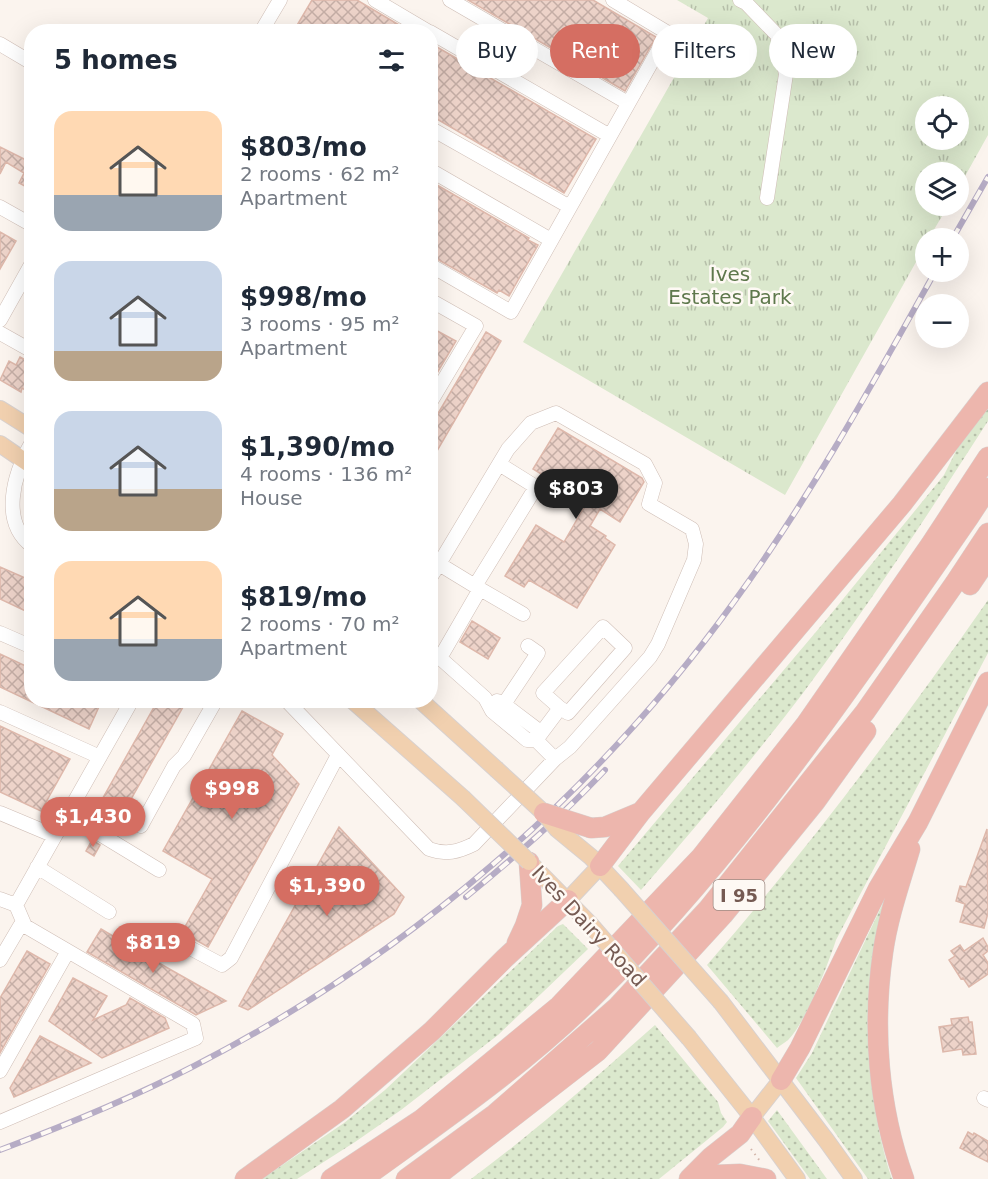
<!DOCTYPE html>
<meta charset="utf-8">
<style>
:root{--surface:#fff;--page:#f2f2f3;--text:#1f2937;--muted:#747a83;--accent:#d56e62}
body{margin:0;font-family:"DejaVu Sans",sans-serif;background:var(--page);color:var(--text);height:100vh;display:flex;flex-direction:column;font-size:22px;white-space:nowrap}
*{box-sizing:border-box;margin:0}
p{font-size:20px;color:var(--muted)}
.icon{flex:none;width:33px;height:33px;fill:none;stroke:currentColor;stroke-width:2;stroke-linecap:round;stroke-linejoin:round}
.map{position:relative;flex:1;overflow:hidden}
.drawer{position:absolute;left:24px;top:24px;width:414px;height:684px;display:flex;flex-direction:column;background:var(--surface);border-radius:24px;box-shadow:0 6px 24px #0002}
.drawer>*{flex:none}
.top-card{position:absolute;left:456px;top:24px;width:441px;height:54px;display:flex;gap:12px}
.fabs{position:absolute;left:915px;top:96px;display:grid;gap:12px}
.fabs a{display:grid;place-items:center;width:54px;height:54px;border-radius:50%;background:var(--surface);box-shadow:0 6px 24px #0002;font-size:30px}
.price{position:absolute;translate:-50% -51px;padding:0 14px;border-radius:21px;background:var(--accent);color:#fff;font-size:20px;line-height:39px;filter:drop-shadow(0 2px 3px #0008)}
.price::after{content:'';position:absolute;left:50%;top:36px;width:18px;height:14px;margin-left:-9px;background:inherit;clip-path:polygon(0 0,100% 0,50% 100%)}
.price.on{background:#222;color:#fff}
ul{padding:0;list-style:none}
li{display:flex;align-items:center;gap:18px;height:150px;padding:0 30px}
li span{display:grid;place-items:center;flex:none;width:168px;height:120px;border-radius:18px;color:#555}
li>.icon{margin-inline-start:auto}
span .icon{width:72px;height:72px;fill:#fffc;stroke-width:1}
li b{font-size:26px}
h2{display:flex;justify-content:space-between;align-items:center;height:72px;padding:0 30px;font-size:26px}
.tag{padding:0 21px;border-radius:27px;background:var(--surface);box-shadow:0 6px 24px #0002;font-size:21px;line-height:54px}
.tag.on{background:var(--accent);color:#fff}
.map>svg:first-child{display:block}
.grass{fill:url(#grass-dots)}
.park{fill:url(#park-tufts);fill-rule:evenodd}
.building{fill:url(#building-cross-hatch);stroke:#deb8ab;stroke-width:1.5}
.lines{fill:none;stroke-linecap:round;stroke-linejoin:round}
.minor-casing{stroke:#cfbeb6;stroke-width:15}
.major-casing{stroke:#d8d1cf;stroke-width:18}
.highway-casing{stroke:#d8d1cf;stroke-width:21}
.path{stroke:#d3b6ab;stroke-width:2;stroke-dasharray:1.5 4.5;stroke-linecap:butt}
.minor{stroke:#fff;stroke-width:14}
.major{stroke:#f1d0af;stroke-width:16}
.highway{stroke:#edb6ad;stroke-width:20}
.rail-casing{stroke:#b6acc5;stroke-width:6}
.rail{stroke:#fef9f4;stroke-width:4;stroke-dasharray:11;stroke-linecap:butt}
.major-bridge-casing{stroke:#d8d1cf;stroke-width:18;stroke-linecap:butt}
.highway-bridge-casing{stroke:#d8d1cf;stroke-width:21;stroke-linecap:butt}
.major-bridge{stroke:#f1d0af;stroke-width:16}
.highway-bridge{stroke:#edb6ad;stroke-width:20}
.labels{text-anchor:middle;dominant-baseline:central;stroke-width:5;stroke-linejoin:round;paint-order:stroke}
.shield{fill:#fef9f4;stroke:#9e8a83;stroke-width:1.5}
.shield-label{font-size:18px;font-weight:bold;fill:#755a52}
.park-label{font-size:20px;fill:#5e784c;stroke:#fef9f4}
.street-label{font-size:20px;fill:#755a52;stroke:#fef9f4}
</style>
<div class="map">
<svg width="988" height="1179" viewBox="0 0 988 1179">
<defs>
<pattern id="grass-dots" width="8" height="8" patternUnits="userSpaceOnUse" patternTransform="scale(1.5)"><rect width="8" height="8" fill="#dbe8cd"/><path d="M2 2h.1M6 6h.1" fill="none" stroke="#b6bfa9" stroke-width="1.8" stroke-linecap="round"/></pattern>
<pattern id="park-tufts" width="24" height="20" patternUnits="userSpaceOnUse" patternTransform="scale(1.5)"><rect width="24" height="20" fill="#dbe8cd"/><path d="M3 7l-1-3M5 7V3M7 7l1-3M15 17l-1-3M17 17v-4M19 17l1-3" fill="none" stroke="#b6bfa9"/></pattern>
<pattern id="building-cross-hatch" width="8" height="8" patternUnits="userSpaceOnUse" patternTransform="scale(1.5)"><rect width="8" height="8" fill="#edd3c9"/><path d="M0 0l8 8M0 8l8-8" fill="none" stroke="#c5aea6"/></pattern>
</defs>
<rect width="100%" height="100%" fill="#fbf4ee"/>
<path class="grass" d="M 988,407 L 988,421 C 929,513 869,605 803,693 C 751,761 697,826 641,890 L 618,866 L 826,620 L 944,475 L 958,447 Z
M 988,600 L 988,653 L 836,940 C 829,962 805,1024 788,1040 C 785,1043 780,1045 777,1048 L 707,965 C 808,849 900,726 988,600 Z
M 883,903 L 886,905 C 878,938 869,972 868,1005 C 866,1059 875,1129 892,1179 L 868,1179 L 796,1078 L 812,1053 Z
M 563,924 L 588,949 L 498,1035 L 401,1110 L 355,1142 L 297,1179 L 262,1179 L 344,1123 L 385,1090 L 558,926 Z
M 655,1025 L 718,1102 L 721,1113 L 727,1122 L 723,1127 L 659,1179 L 471,1179 C 536,1131 595,1078 655,1025 Z
M 777,1110 L 827,1179 L 810,1179 L 768,1121 Z"/>
<path class="park" d="M 677,0 L 988,0 L 988,135 L 959,187 L 958,172 L 926,172 L 926,206 L 948,206 L 929,238 L 926,238 L 925,246 L 785,495 L 523,342 L 708,18 ZM 926,106 L 958,106 L 958,140 L 926,140 Z"/>
<path class="building" d="M 312,0 L 357,0 L 411,32 L 293,32 Z
M 468,0 L 593,0 L 656,37 L 625,91 Z
M 430,43 L 596,139 L 564,193 L 430,115 Z
M 0,147 L 30,162 L 32,160 L 32,190 L 19,183 L 24,173 L 6,162 L 0,174 Z
M 430,181 L 529,238 L 528,240 L 538,245 L 509,296 L 499,290 L 497,293 L 430,255 Z
M 0,232 L 16,241 L 0,269 Z
M 430,327 L 456,341 L 430,385 Z
M 486,332 L 501,341 L 430,463 L 430,427 Z
M 20,357 L 31,363 L 26,373 L 28,374 L 26,378 L 31,380 L 25,390 L 22,388 L 21,392 L 0,380 L 9,361 L 16,365 Z
M 558,428 L 642,478 L 644,482 L 620,522 L 600,509 L 590,526 L 606,536 L 605,538 L 615,545 L 577,608 L 529,580 L 524,587 L 505,576 L 536,525 L 564,542 L 587,502 L 533,469 Z
M 0,567 L 32,581 L 32,614 L 0,599 Z
M 472,621 L 500,638 L 488,659 L 460,642 Z
M 0,654 L 32,669 L 32,700 L 102,700 L 89,729 L 0,687 Z
M 158,700 L 187,700 L 117,824 L 95,812 Z
M 242,711 L 283,734 L 272,755 L 299,784 L 208,947 L 182,932 L 212,879 L 163,851 Z
M 0,726 L 70,759 L 41,811 L 0,792 Z
M 339,827 L 404,897 L 394,914 L 248,1010 L 239,1006 Z
M 987,829 L 988,913 L 984,928 L 960,922 L 965,904 L 956,901 L 960,886 L 966,887 Z
M 92,840 L 100,845 L 94,856 L 86,851 Z
M 101,929 L 157,962 L 226,1001 L 196,1015 L 87,952 Z
M 983,938 L 988,947 L 988,951 L 983,955 L 988,963 L 988,974 L 969,987 L 963,978 L 961,979 L 949,960 L 955,956 L 951,951 L 960,945 L 964,951 Z
M 27,951 L 50,964 L 0,1053 L 0,998 Z
M 73,978 L 107,996 L 93,1020 L 126,1005 L 130,998 L 165,1018 L 169,1028 L 102,1058 L 49,1021 Z
M 968,1017 L 969,1022 L 972,1022 L 976,1054 L 963,1055 L 962,1049 L 943,1052 L 939,1027 L 952,1025 L 951,1019 Z
M 40,1036 L 91,1063 L 14,1097 L 10,1088 Z
M 968,1132 L 973,1135 L 974,1133 L 988,1141 L 988,1162 L 960,1148 Z"/>
<g class="lines">
<g class="minor-casing">
<path id="minor" d="M 375,0 L 429,32
M 450,0 L 628,103
M 740,0 L 746,3 L 777,35 L 786,74 L 767,198
M 261,32 L 280,0
M 430,32 L 610,136
M 0,44 L 32,63
M 430,128 L 570,207
M 430,170 L 551,240
M 0,207 L 32,225
M 430,265 L 511,312 L 668,33 L 613,0
M 430,300 L 476,326 L 430,403
M 0,320 L 32,263
M 0,333 L 32,351
M 32,442 C 13,475 0,522 32,546
M 430,578 L 439,564
M 475,586 L 536,487 L 499,464
M 480,589 L 523,614
M 0,633 L 32,647
M 430,652 L 440,658 L 485,698 L 492,711 L 527,740 L 536,740 L 555,759
M 286,700 L 429,849 C 446,855 458,852 474,844 L 555,759 L 570,747 L 650,657 L 658,644 L 694,560 L 696,544 L 692,529 L 649,504 L 655,483 L 645,464 L 556,413 L 531,423 L 508,449 L 439,564 L 480,589 L 440,658
M 497,701 L 501,702 L 538,730 L 536,740
M 504,704 L 538,653 L 528,646
M 0,712 L 100,757
M 536,740 L 560,708 L 568,713 L 625,648 L 603,627 L 543,693 L 560,708
M 0,813 L 55,836
M 67,814 L 159,870
M 141,826 L 174,766 L 184,756 L 216,700
M 37,867 L 109,912
M 0,899 L 16,905 L 25,926 L 193,1024 L 196,1038 L 0,1122
M 16,905 L 132,700
M 162,933 L 222,965 L 231,958 L 338,755
M 0,960 L 20,926 L 25,926
M 0,1071 L 68,951
M 984,1098 L 988,1100"/>
</g>
<g class="major-casing">
<path id="major" d="M 0,409 L 32,429
M 0,444 L 32,466
M 352,700 L 463,798
M 420,700 L 496,769
M 574,843 L 591,857 L 621,889
M 529,862 L 589,923
M 568,900 L 600,866
M 721,1002 L 826,1140 L 854,1179
M 689,1038 L 752,1117 L 797,1179
M 752,1117 L 781,1080"/>
</g>
<g class="highway-casing">
<path id="highway" d="M 970,585 L 988,558
M 591,828 L 605,827 L 641,812
M 600,866 L 641,812 L 902,504 L 988,392
M 517,943 L 525,926 L 532,905 L 529,862
M 781,1080 L 800,1048 L 878,889 L 918,822 L 988,682
M 693,1176 L 740,1174 L 766,1179
M 245,1179 L 342,1109 L 432,1031 L 505,958 L 568,900
M 331,1179 L 422,1119 L 559,1006 L 701,857 L 806,724 L 931,544 L 988,457
M 358,1179 L 375,1170 C 451,1115 528,1062 595,995 C 740,853 854,683 969,517 L 988,488
M 406,1179 L 495,1114 L 617,1007 L 708,909 L 865,712 L 955,583 L 988,533
M 433,1179 L 598,1051 L 723,915 L 815,802 L 866,731
M 689,1179 L 711,1157 L 740,1134 L 752,1117
M 904,1179 C 878,1107 872,1027 883,952 C 888,917 900,883 910,849"/>
</g>
<path class="path" d="M 751,1149 L 760,1161"/>
<use href="#minor" class="minor"/>
<use href="#major" class="major"/>
<use href="#highway" class="highway"/>
<g class="rail-casing">
<path id="rail" d="M 953,238 L 988,177
M 466,897 C 515,857 562,816 605,770
M 0,1150 C 66,1125 132,1098 194,1066 C 408,956 596,794 736,599 C 811,496 873,383 935,272"/>
</g>
<use href="#rail" class="rail"/>
<g class="major-bridge-casing">
<path id="major-bridge" d="M 496,769 L 544,813 L 557,829 L 574,843
M 463,798 L 529,862
M 621,889 L 721,1002
M 589,923 L 689,1038"/>
</g>
<g class="highway-bridge-casing">
<path id="highway-bridge" d="M 544,813 L 591,828"/>
</g>
<use href="#major-bridge" class="major-bridge"/>
<use href="#highway-bridge" class="highway-bridge"/>
</g>
<g class="labels">
<rect class="shield" x="713.5" y="880" width="51" height="30" rx="4.5"/>
<g class="shield-label">
<text x="739" y="895">I 95</text>
</g>
<g class="park-label">
<text x="730" y="274">Ives<tspan x="730" dy="23">Estates Park</tspan></text>
</g>
<g class="street-label">
<text transform="translate(589 926) rotate(47)">Ives Dairy Road</text>
</g>
</g>
</svg>
<div class="fabs">
<a><svg class="icon" aria-label="locate" viewBox="0 0 24 24"><circle cx="12" cy="12" r="6"/><path d="M12 2v4M12 18v4M2 12h4M18 12h4"/></svg></a>
<a><svg class="icon" aria-label="layers" viewBox="0 0 24 24"><path d="M12 4l9 5-9 5-9-5zM3 14l9 5 9-5"/></svg></a>
<a>+</a>
<a>−</a>
</div>
<b class="price on" style="left:576px;top:520px">$803</b>
<b class="price" style="left:232px;top:820px">$998</b>
<b class="price" style="left:93px;top:848px">$1,430</b>
<b class="price" style="left:327px;top:917px">$1,390</b>
<b class="price" style="left:153px;top:974px">$819</b>
<div class="top-card">
<a class="tag">Buy</a>
<a class="tag on">Rent</a>
<a class="tag">Filters</a>
<a class="tag">New</a>
</div>
<section class="drawer">
<h2>5 homes<svg class="icon" aria-label="filters" viewBox="0 0 24 24"><path d="M4 7h16M4 17h16"/><circle cx="9" cy="7" r="2"/><circle cx="15" cy="17" r="2"/></svg></h2>
<ul>
<li><span style="background:linear-gradient(#ffd9b3 70%,#9aa5b1 0)"><svg class="icon" aria-label="home" viewBox="0 0 24 24"><path d="M3 11l9-7 9 7M6 9v11h12V9"/></svg></span><div><b>$803/mo</b><p>2 rooms · 62 m²</p><p>Apartment</p></div></li>
<li><span style="background:linear-gradient(#c9d6e8 75%,#b9a48a 0)"><svg class="icon" aria-label="home" viewBox="0 0 24 24"><path d="M3 11l9-7 9 7M6 9v11h12V9"/></svg></span><div><b>$998/mo</b><p>3 rooms · 95 m²</p><p>Apartment</p></div></li>
<li><span style="background:linear-gradient(#c9d6e8 65%,#b9a48a 0)"><svg class="icon" aria-label="home" viewBox="0 0 24 24"><path d="M3 11l9-7 9 7M6 9v11h12V9"/></svg></span><div><b>$1,390/mo</b><p>4 rooms · 136 m²</p><p>House</p></div></li>
<li><span style="background:linear-gradient(#ffd9b3 65%,#9aa5b1 0)"><svg class="icon" aria-label="home" viewBox="0 0 24 24"><path d="M3 11l9-7 9 7M6 9v11h12V9"/></svg></span><div><b>$819/mo</b><p>2 rooms · 70 m²</p><p>Apartment</p></div></li>
</ul>
</section>
</div>
